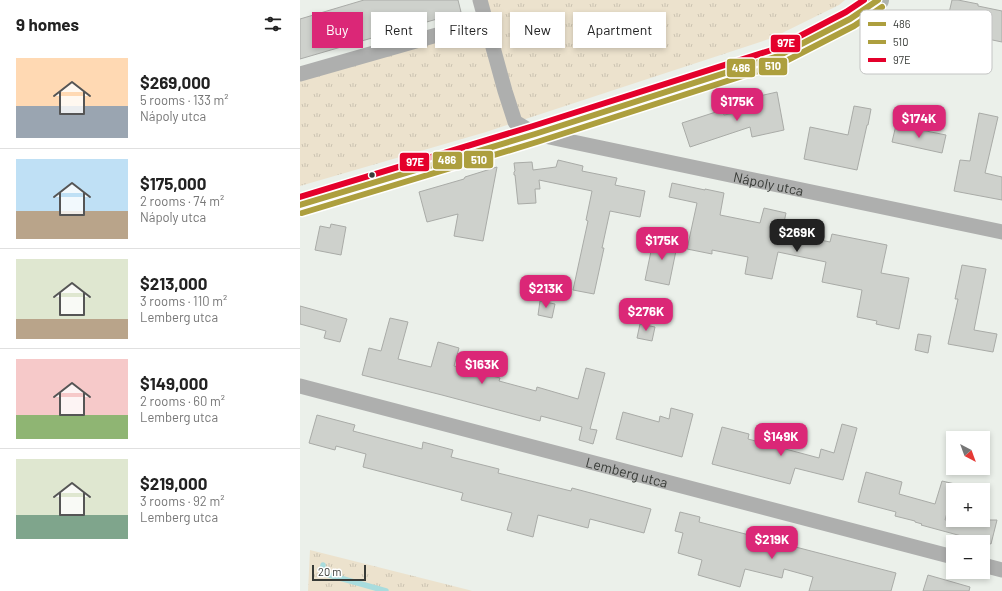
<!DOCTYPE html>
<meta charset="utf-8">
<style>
:root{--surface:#fff;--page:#f2f2f2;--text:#222;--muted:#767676;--line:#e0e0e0;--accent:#db2777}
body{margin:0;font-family:Barlow,sans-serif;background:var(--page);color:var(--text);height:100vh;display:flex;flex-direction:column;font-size:15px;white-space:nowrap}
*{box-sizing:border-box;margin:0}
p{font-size:13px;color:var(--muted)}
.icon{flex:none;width:22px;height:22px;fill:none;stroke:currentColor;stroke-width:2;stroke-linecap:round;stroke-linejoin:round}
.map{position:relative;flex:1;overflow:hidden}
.sheet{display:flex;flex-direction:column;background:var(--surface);width:300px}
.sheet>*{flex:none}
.hud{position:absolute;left:12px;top:12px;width:380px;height:36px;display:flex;gap:8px}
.needle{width:26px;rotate:139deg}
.controls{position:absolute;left:646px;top:431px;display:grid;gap:8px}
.controls a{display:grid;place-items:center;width:44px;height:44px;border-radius:0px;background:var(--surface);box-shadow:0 2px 6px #0003;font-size:20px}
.scale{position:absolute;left:12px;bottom:10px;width:54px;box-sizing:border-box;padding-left:4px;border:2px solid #383b37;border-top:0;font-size:11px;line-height:14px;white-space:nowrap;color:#383b37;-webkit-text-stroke:3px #fff;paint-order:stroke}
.price{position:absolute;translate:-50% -34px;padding:0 9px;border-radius:8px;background:var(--accent);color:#fff;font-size:13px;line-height:26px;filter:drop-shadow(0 1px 2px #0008)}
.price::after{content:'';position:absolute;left:50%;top:24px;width:12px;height:9px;margin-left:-6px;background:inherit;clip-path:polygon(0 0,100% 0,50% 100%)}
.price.on{background:#222;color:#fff}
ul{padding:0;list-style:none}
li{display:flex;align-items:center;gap:12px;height:100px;padding:0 16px}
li+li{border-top:1px solid var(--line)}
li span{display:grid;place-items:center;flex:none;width:112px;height:80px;border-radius:0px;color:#555}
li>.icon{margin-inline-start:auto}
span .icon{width:48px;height:48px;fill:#fffc;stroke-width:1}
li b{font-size:17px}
h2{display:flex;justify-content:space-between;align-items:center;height:48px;padding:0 16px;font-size:17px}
.tag{padding:0 14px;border-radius:0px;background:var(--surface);box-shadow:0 2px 6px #0003;font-size:14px;line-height:36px}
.tag.on{background:var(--accent);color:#fff}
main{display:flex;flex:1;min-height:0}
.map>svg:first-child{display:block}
.grass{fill:url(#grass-tufts)}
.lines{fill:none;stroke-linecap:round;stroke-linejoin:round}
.stream{stroke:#a9dcdd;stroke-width:5.5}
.building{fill:#ced1cc;stroke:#a9aba7}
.street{stroke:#aeafae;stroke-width:15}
.primary{stroke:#afb4af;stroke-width:22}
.bus-1-casing{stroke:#fff;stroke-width:9}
.bus-2-casing{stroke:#fff;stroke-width:9}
.bus-3-casing{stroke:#fff;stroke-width:9}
.bus-1{stroke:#ad9f3e;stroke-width:6}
.bus-2{stroke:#ad9f3e;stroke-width:6}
.bus-3{stroke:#e4002b;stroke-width:6}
.bus-dot{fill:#383b37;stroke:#fff;stroke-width:1.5}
.labels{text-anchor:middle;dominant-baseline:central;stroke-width:3;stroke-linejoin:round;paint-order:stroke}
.street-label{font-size:14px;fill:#383b37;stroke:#fff}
.key{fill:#fff;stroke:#c3c4c3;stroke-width:1}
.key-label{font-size:11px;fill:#383b37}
.line-badge{stroke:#fff;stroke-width:1.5}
.badge-label{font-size:11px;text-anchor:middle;font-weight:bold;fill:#fff}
</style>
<main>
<section class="sheet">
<h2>9 homes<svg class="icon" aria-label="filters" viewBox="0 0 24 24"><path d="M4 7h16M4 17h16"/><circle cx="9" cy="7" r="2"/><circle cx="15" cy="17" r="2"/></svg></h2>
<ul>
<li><span style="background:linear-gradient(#ffd9b3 60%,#9aa5b1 0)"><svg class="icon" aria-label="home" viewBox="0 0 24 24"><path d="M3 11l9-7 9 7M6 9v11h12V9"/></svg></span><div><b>$269,000</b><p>5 rooms · 133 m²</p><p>Nápoly utca</p></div></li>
<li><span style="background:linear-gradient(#bfe0f5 65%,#b9a48a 0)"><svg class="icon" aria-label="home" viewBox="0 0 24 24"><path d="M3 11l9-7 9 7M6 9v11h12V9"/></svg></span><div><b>$175,000</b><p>2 rooms · 74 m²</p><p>Nápoly utca</p></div></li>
<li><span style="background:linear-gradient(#dfe7d0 75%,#b9a48a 0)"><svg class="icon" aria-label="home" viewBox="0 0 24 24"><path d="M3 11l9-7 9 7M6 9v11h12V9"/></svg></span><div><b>$213,000</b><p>3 rooms · 110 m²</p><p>Lemberg utca</p></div></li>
<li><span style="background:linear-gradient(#f6c9c9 70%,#8fb573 0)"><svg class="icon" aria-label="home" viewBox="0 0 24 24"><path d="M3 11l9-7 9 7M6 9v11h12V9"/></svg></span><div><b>$149,000</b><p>2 rooms · 60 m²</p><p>Lemberg utca</p></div></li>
<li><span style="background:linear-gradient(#dfe7d0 70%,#7fa58c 0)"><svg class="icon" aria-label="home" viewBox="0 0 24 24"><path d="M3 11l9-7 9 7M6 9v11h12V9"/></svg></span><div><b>$219,000</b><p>3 rooms · 92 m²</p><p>Lemberg utca</p></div></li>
</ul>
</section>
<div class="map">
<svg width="702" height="591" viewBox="0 0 702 591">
<defs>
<pattern id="grass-tufts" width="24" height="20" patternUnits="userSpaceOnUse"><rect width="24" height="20" fill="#ece2cd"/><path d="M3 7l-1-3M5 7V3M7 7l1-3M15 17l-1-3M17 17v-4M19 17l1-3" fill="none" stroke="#cbc3b1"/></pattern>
</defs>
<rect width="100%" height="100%" fill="#ebf0ea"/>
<path class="grass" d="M 180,0 L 545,0 L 539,5 L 472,38 L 186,132 L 0,186 L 0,74 L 186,21 Z
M 10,550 L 169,590 L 172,591 L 8,591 Z"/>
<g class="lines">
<path class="stream" d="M 23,565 L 22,573 L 86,591"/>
</g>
<path class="building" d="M 64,0 L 158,0 L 161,12 L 0,59 L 0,19 Z
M 652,0 L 658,0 L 678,4 L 678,6 L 702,11 L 702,42 L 645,30 Z
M 477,92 L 484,130 L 452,137 L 450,127 L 390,147 L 382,123 L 422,110 L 424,115 L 458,109 L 455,97 Z
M 554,106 L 571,109 L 568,125 L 567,125 L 557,170 L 504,159 L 510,127 L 548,135 Z
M 679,113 L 698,117 L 685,173 L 702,177 L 702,200 L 654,191 L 660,160 L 670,161 Z
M 596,125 L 646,135 L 642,153 L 592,142 Z
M 258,160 L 283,166 L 282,171 L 317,178 L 315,185 L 345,191 L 340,217 L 310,211 L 302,248 L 304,248 L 294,294 L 273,290 L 288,221 L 286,220 L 292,191 L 239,180 L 240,189 L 235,189 L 236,203 L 218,204 L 215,175 L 214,175 L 214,172 L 215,171 L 214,163 L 232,162 L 233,170 L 256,167 Z
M 197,167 L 183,241 L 154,236 L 158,214 L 127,222 L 119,192 L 164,179 L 165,177 Z
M 372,183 L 405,190 L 405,189 L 424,193 L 420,215 L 460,223 L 464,208 L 486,213 L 482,232 L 530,242 L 532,234 L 587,245 L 581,273 L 609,278 L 599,329 L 576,324 L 577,321 L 557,317 L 562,290 L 522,282 L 526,262 L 478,252 L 472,279 L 445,274 L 448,257 L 412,250 L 412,254 L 387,249 L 397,203 L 369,197 Z
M 31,224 L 46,227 L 41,255 L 15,250 L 20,226 L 30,228 Z
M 354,237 L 378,241 L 369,285 L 345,280 Z
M 662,265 L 686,269 L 674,330 L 697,334 L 693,352 L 648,344 L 658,299 L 655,299 Z
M 240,301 L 255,304 L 252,318 L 238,315 Z
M 0,306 L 47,319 L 40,342 L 24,338 L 26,331 L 0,324 Z
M 90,318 L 108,322 L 98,359 L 131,367 L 138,342 L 159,348 L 154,366 L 200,378 L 199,381 L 236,391 L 237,387 L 278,399 L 286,368 L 305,373 L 290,429 L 297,430 L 293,444 L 279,440 L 282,427 L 241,416 L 240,421 L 142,395 L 62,375 L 69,348 L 81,351 Z
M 340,324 L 355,327 L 352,341 L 337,338 Z
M 618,334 L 631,336 L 628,353 L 615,350 Z
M 371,408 L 393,414 L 382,457 L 316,439 L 323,412 L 359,422 L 360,416 L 369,419 Z
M 17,415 L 55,425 L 53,431 L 122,449 L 123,442 L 153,450 L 151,457 L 199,469 L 198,473 L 271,491 L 272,488 L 351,509 L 344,533 L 290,519 L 288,528 L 238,515 L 233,537 L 207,530 L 212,513 L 161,500 L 163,493 L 63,467 L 66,454 L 36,446 L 35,450 L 9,443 Z
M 542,424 L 557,428 L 543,480 L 495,468 L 490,484 L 412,464 L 422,427 L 449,434 L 448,439 L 519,458 L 521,449 L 534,453 Z
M 566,472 L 602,482 L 599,494 L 635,504 L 642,481 L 655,484 L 645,520 L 697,520 L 691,544 L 621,525 L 622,524 L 615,522 L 615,521 L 595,516 L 596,512 L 558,502 Z
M 380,512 L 400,517 L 399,522 L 596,573 L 591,591 L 509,591 L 513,577 L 484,569 L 482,578 L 445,569 L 440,587 L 398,575 L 402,560 L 378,553 L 383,533 L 375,531 Z
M 628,575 L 670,587 L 669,591 L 623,591 Z"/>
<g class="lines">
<g class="street">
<path id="s1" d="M 180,0 L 205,91 L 215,122 L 235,134 L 702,232"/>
<path d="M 0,74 L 186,21"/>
<path id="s2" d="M 0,386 L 653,557"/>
<path d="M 683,565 L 702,570"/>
</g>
<path class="primary" d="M 0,205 L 235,134 L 478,56 L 550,19 L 578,0"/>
<g class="bus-1-casing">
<path id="bus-1" d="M 0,205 L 235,134 L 478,56 L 550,19 L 578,0"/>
</g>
<g class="bus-2-casing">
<path id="bus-2" d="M 2,213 L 237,142 L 480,64 L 554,26 L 582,7"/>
</g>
<g class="bus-3-casing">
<path id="bus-3" d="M 0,197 L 233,126 L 475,49 L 546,12 L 564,0"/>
</g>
<use href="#bus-1" class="bus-1"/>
<use href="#bus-2" class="bus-2"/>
<use href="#bus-3" class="bus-3"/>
</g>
<circle class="bus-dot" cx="72" cy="175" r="3.5"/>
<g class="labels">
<g class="street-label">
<text stroke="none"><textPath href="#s1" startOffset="389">Nápoly utca</textPath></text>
<text stroke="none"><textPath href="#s2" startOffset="338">Lemberg utca</textPath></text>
</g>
</g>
<rect x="560" y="10" width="132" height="64" rx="6" class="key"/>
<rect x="568" y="22" width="18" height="4" fill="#ad9f3e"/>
<rect x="568" y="40" width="18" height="4" fill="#ad9f3e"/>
<rect x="568" y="58" width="18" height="4" fill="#e4002b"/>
<g class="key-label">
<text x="593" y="28">486</text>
<text x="593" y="46">510</text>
<text x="593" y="64">97E</text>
</g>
<g class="line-badge">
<rect x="470" y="34" width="31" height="19" rx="4" fill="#e4002b"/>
<rect x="458" y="57" width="30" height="19" rx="4" fill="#ad9f3e"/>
<rect x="426" y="58" width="30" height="20" rx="4" fill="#ad9f3e"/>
<rect x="163" y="150" width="31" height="19" rx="4" fill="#ad9f3e"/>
<rect x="132" y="151" width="31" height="19" rx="4" fill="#ad9f3e"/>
<rect x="99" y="152" width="31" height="20" rx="4" fill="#e4002b"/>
</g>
<g class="badge-label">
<text x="486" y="47">97E</text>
<text x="473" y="70">510</text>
<text x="441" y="72">486</text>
<text x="179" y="164">510</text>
<text x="147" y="164">486</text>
<text x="115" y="166">97E</text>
</g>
</svg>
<div class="controls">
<a><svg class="needle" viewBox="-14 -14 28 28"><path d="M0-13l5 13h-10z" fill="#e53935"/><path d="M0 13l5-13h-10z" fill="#767676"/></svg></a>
<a>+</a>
<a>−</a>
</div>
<div class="scale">20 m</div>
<b class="price" style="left:437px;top:122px">$175K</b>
<b class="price" style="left:619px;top:139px">$174K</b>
<b class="price on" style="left:497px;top:253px">$269K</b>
<b class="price" style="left:362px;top:261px">$175K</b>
<b class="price" style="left:246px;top:309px">$213K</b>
<b class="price" style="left:346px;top:332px">$276K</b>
<b class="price" style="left:182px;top:385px">$163K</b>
<b class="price" style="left:481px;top:457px">$149K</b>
<b class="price" style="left:472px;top:560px">$219K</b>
<div class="hud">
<a class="tag on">Buy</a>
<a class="tag">Rent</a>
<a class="tag">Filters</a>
<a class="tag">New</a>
<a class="tag">Apartment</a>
</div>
</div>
</main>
